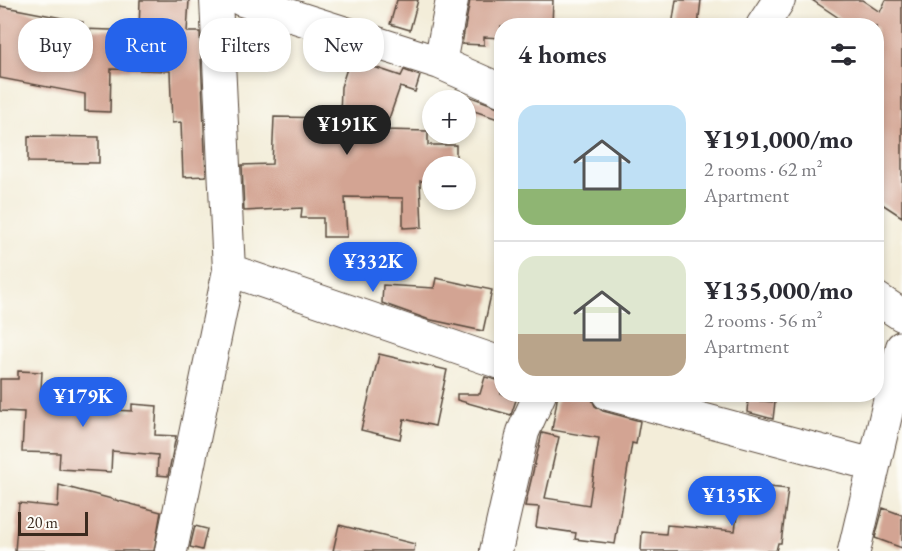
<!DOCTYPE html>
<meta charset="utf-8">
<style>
:root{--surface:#fff;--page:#f2f2f3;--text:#2b2b33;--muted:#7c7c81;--line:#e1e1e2;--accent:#2563eb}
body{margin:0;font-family:"EB Garamond",serif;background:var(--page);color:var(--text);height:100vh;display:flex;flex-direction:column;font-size:22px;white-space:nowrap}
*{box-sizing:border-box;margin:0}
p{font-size:20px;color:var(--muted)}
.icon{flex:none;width:33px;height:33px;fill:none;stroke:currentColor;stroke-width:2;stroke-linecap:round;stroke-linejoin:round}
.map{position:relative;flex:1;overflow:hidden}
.panel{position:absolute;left:494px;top:18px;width:390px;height:384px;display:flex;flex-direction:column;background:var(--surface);border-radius:24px;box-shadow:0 3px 9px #0003}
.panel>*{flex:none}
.top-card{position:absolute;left:18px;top:18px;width:386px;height:54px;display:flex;gap:12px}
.controls{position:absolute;left:422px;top:90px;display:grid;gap:12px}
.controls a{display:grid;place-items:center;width:54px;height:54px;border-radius:50%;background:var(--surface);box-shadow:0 3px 9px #0003;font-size:30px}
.scale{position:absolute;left:18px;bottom:15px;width:70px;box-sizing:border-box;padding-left:6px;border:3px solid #3b2a1e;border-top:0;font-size:16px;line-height:21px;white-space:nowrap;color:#3b2a1e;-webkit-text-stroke:4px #fdfcf7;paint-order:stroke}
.price{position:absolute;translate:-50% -51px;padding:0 14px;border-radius:21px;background:var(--accent);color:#fff;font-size:20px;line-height:39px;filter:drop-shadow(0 2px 3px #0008)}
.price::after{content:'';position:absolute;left:50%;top:36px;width:18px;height:14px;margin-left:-9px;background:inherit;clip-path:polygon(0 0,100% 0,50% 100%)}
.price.on{background:#222;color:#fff}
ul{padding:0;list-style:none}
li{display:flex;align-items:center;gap:18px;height:150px;padding:0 24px}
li+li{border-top:2px solid var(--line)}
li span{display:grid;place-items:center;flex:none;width:168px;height:120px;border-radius:18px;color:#555}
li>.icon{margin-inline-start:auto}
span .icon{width:72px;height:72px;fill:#fffc;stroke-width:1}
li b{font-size:26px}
h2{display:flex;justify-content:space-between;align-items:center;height:72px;padding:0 24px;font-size:26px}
.tag{padding:0 21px;border-radius:24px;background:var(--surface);box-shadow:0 3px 9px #0003;font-size:21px;line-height:54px}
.tag.on{background:var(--accent);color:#fff}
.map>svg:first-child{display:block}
.building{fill:#d3a493}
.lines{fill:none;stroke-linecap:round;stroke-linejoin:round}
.minor-casing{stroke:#57473a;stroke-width:34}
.minor{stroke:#fff;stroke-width:32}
</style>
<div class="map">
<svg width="902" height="551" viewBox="0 0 902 551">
<rect width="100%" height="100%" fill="#fdfcf7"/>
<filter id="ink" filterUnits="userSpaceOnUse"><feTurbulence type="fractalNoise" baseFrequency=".0167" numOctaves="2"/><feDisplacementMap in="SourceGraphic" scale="12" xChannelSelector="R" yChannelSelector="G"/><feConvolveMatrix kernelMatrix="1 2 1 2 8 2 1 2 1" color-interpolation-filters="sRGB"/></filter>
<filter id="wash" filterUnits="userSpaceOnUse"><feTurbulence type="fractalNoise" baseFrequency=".008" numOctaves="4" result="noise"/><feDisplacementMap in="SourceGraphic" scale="24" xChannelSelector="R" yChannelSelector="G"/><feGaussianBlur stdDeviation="1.35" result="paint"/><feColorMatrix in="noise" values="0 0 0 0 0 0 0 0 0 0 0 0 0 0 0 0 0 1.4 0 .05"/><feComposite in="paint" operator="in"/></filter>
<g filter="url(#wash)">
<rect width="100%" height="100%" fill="#f3edd9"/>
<g id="blocks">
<path class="building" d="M 140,0 L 189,0 L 187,32 L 200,32 L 206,176 L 183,177 L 181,122 L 172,123 L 170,71 L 111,69 L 110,112 L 85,111 L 85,94 L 0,78 L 0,6 L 83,22 L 82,29 L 139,31 Z
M 397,0 L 418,0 L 410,30 L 390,24 Z
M 470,0 L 553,0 L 552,26 L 501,26 L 501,38 L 484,37 L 484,45 L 462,44 Z
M 676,0 L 701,0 L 698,26 L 672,26 Z
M 812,0 L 862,0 L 880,12 L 886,0 L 902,0 L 902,217 L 876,200 L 876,26 L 851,26 Z
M 350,59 L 401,76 L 404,70 L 420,76 L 415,92 L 400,87 L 385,130 L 428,131 L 428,145 L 456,145 L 456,166 L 432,166 L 432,181 L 420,181 L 422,227 L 403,228 L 403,198 L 345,197 L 347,237 L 323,237 L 323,218 L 301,218 L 302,208 L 244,211 L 242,165 L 272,164 L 274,117 L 340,118 L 341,87 Z
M 444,95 L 471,97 L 501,108 L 501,120 L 465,108 L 465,100 L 443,100 Z
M 28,136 L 99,137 L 99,163 L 28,162 Z
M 436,278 L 492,290 L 483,331 L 427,319 L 382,303 L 383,285 L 434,288 Z
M 379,354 L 447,370 L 435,426 L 404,419 L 400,439 L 361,430 Z
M 18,371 L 42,372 L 41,390 L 55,390 L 54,407 L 132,411 L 132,404 L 157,406 L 155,435 L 176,436 L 168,476 L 157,475 L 158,455 L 112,451 L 111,472 L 59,469 L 60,453 L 22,452 L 24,412 L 0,411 L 0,379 L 18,379 Z
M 485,377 L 501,381 L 501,394 L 518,394 L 511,415 L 457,400 L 457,394 L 480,394 Z
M 558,394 L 591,397 L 595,406 L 603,411 L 640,421 L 636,444 L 632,443 L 615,544 L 575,539 L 576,533 L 536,527 L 539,507 L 525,506 L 542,433 L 559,437 L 545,498 L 589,505 L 599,438 L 552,430 Z
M 748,400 L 775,402 L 773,419 L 747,412 Z
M 741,484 L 788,489 L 781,543 L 778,543 L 776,551 L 641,551 L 642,532 L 666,534 L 667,525 L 735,531 Z
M 59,485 L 161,512 L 154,551 L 15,551 L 19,503 L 58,507 Z
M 883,508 L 902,515 L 902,548 L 875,538 Z
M 339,525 L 415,544 L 414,551 L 333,551 Z
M 195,526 L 207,529 L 202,550 L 190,547 Z"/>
</g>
</g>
<g filter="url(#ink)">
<use href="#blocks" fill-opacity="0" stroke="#57473a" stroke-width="1.5"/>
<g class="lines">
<g class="minor-casing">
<path id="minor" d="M 242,0 L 440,63 L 501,90
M 762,26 L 779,0
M 440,63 L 452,0
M 229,270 L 501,363
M 876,298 L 902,315
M 608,394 L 874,465
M 171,551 L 229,270 L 216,0
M 496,551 L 523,432 L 540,394
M 854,551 L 902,347"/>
</g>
<use href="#minor" class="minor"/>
</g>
</g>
</svg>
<div class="controls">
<a>+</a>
<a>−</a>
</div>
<div class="scale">20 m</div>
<b class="price on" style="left:347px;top:156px">¥191K</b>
<b class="price" style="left:373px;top:293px">¥332K</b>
<b class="price" style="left:83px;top:428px">¥179K</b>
<b class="price" style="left:732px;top:527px">¥135K</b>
<div class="top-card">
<a class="tag">Buy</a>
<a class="tag on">Rent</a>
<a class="tag">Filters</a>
<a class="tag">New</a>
</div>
<section class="panel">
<h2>4 homes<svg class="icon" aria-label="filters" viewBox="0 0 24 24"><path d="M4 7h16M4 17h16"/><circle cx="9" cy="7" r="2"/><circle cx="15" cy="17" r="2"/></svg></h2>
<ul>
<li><span style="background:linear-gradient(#bfe0f5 70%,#8fb573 0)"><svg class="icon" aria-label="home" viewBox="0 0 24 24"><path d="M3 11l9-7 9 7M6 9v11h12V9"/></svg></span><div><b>¥191,000/mo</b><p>2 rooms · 62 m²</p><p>Apartment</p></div></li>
<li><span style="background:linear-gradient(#dfe7d0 65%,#b9a48a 0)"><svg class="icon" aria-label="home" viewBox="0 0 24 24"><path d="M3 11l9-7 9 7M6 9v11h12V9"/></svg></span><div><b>¥135,000/mo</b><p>2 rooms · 56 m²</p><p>Apartment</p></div></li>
</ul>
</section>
</div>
